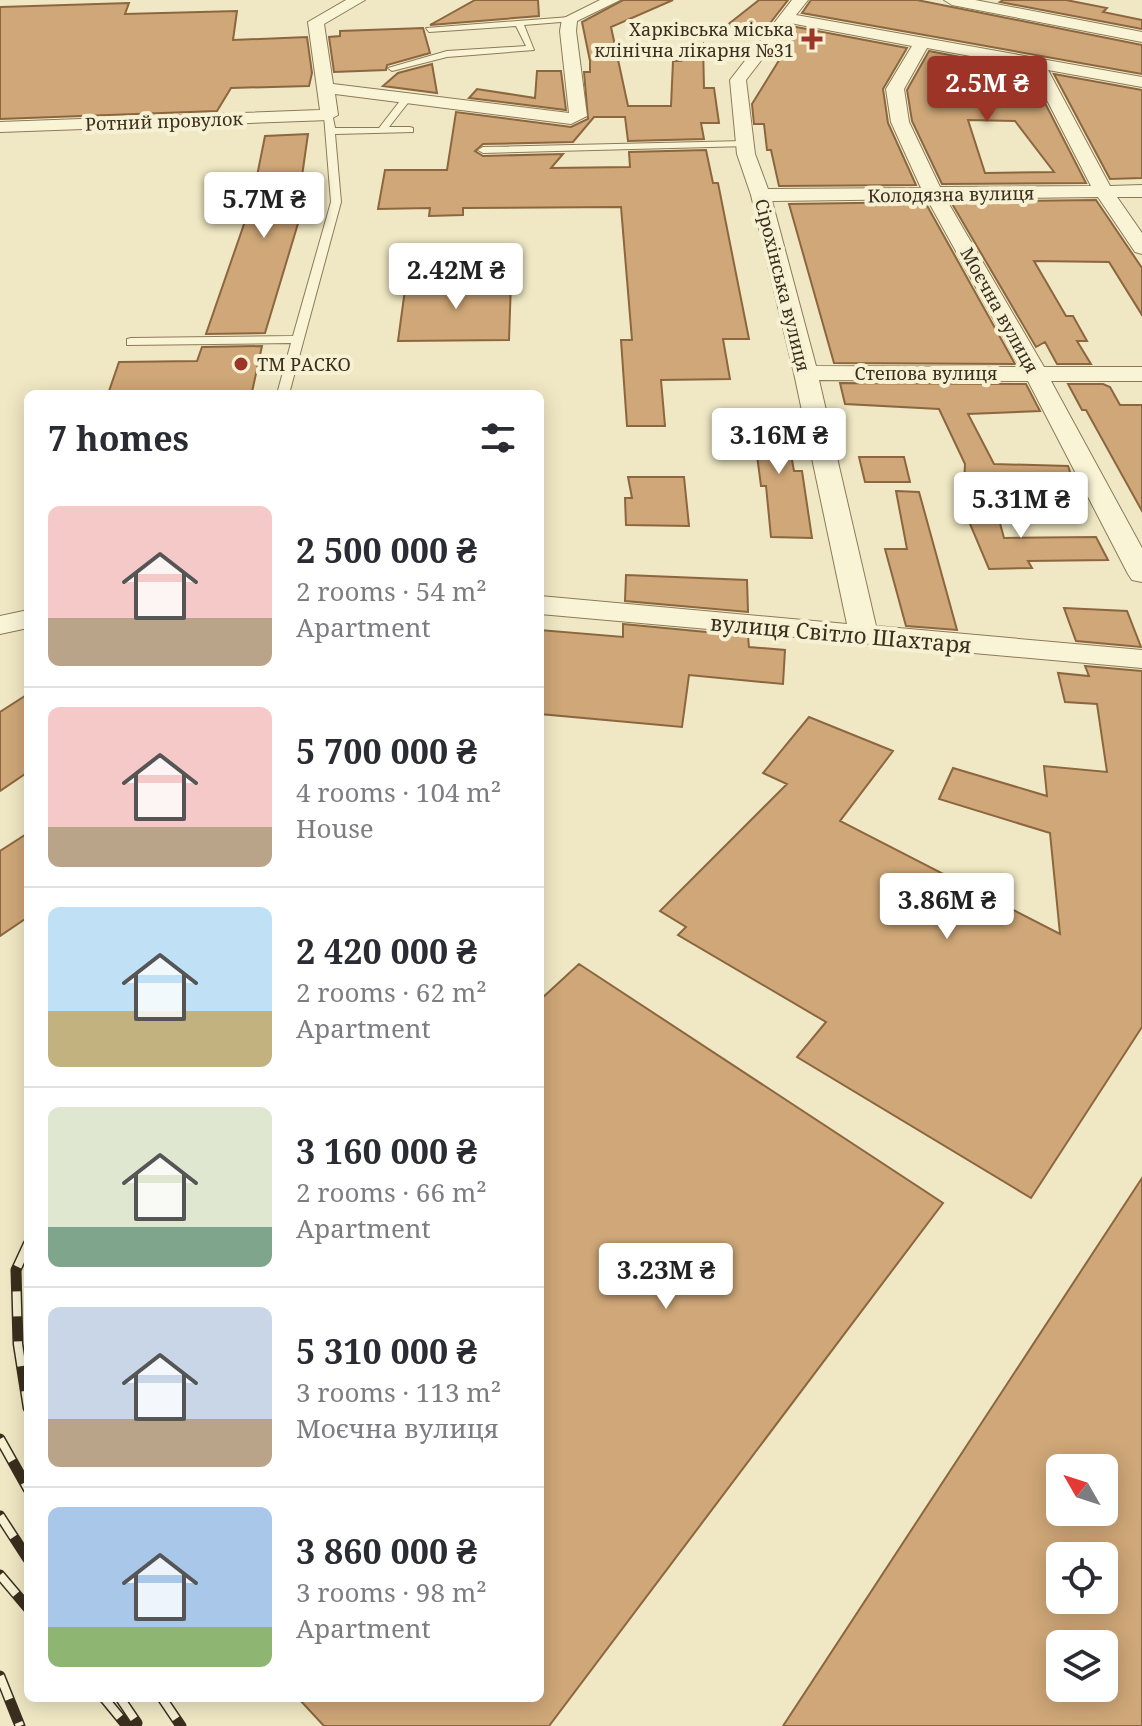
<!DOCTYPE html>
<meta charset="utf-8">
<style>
:root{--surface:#fff;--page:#f2f2f3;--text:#2b2b33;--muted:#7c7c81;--line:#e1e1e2;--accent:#9c3527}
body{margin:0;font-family:"Noto Serif",serif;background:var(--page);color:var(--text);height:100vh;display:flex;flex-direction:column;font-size:30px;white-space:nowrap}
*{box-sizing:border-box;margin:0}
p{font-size:26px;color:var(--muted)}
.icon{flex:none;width:44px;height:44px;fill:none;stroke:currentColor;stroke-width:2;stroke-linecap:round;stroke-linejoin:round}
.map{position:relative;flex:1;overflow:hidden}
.sheet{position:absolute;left:24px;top:390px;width:520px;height:1312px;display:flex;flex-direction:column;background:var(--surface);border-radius:12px;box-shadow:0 4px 20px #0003}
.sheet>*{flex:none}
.needle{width:52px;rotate:309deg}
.buttons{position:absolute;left:1046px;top:1454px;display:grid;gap:16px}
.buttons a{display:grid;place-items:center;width:72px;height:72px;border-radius:12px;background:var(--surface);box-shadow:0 4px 20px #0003;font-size:40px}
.price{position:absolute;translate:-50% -68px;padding:0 18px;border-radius:8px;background:#fff;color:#222;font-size:26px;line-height:52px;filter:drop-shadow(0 2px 4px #0008)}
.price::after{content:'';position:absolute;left:50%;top:48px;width:24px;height:18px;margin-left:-12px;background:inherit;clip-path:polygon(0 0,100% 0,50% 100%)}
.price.current{background:var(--accent);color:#fff}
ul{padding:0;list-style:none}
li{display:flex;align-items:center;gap:24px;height:200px;padding:0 24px}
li+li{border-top:2px solid var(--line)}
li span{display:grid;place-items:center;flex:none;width:224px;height:160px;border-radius:12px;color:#555}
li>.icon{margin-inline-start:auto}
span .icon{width:96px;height:96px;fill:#fffc;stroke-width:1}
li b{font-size:34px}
h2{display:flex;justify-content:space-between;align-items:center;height:96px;padding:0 24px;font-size:34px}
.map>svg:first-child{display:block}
.building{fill:#cfa778;stroke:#8b663e;stroke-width:2;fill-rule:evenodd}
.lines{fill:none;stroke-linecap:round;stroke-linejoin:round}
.service-casing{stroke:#8b7a59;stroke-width:2}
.minor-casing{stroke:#8b7a59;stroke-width:2}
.service{fill:#faf4d7;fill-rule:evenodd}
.minor{fill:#faf4d7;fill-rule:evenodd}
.rail-casing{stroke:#3a2f1e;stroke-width:11}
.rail{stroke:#f7f1d4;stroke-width:8;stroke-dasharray:25;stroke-linecap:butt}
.poi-dot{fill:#9c3527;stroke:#f7f1d4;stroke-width:3}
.labels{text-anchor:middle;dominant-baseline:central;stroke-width:8;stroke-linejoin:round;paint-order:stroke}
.far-poi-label{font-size:18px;fill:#3a2f1e;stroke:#f7f1d4;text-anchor:end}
.far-street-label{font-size:18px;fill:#3a2f1e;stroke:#f7f1d4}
.street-label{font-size:22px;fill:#3a2f1e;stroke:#f7f1d4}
</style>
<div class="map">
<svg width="1142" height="1726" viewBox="0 0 1142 1726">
<rect width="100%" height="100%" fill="#f0e8c4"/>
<path class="building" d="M 475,0 L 538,0 L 539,16 L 430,25 Z
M 623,0 L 673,0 L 611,27 L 628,106 L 671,106 L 673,61 L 681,61 L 703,44 L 704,88 L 714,88 L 719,123 L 701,123 L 704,139 L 628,141 L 625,117 L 594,117 L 573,142 L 483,144 L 475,151 L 483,156 L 563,154 L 551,168 L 630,167 L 629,152 L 706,150 L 713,183 L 718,183 L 749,339 L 723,339 L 730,379 L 661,380 L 665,426 L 627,426 L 621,340 L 632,340 L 621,207 L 463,208 L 463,215 L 429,216 L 430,208 L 378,209 L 385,170 L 447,170 L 456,112 L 571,127 L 588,119 L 584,72 L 590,72 L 590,61 L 582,22 Z
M 759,0 L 788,0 L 764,31 L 726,26 Z
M 811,0 L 917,0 L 1142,45 L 1142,74 L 802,13 Z
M 1003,0 L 1066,0 L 1107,8 L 1103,12 L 1142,20 L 1142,29 L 1000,2 Z
M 129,3 L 125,14 L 237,11 L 233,40 L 307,37 L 312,73 L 309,86 L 231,88 L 217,111 L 0,119 L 0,7 Z
M 791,26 L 907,48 L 883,89 L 888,123 L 916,185 L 779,186 L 771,150 L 767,150 L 764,124 L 754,124 L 752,104 L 794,36 L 785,35 Z
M 423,28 L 430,53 L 387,65 L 386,70 L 334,72 L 329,37 L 340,36 L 340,31 Z
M 929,51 L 1028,70 L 1086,183 L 942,184 L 912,121 L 907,90 ZM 968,120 L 1015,121 L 1054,172 L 985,173 Z
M 432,64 L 437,93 L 383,86 L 398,73 Z
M 537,71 L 561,71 L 566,110 L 469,98 L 477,89 L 535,98 Z
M 1054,74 L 1142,90 L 1142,178 L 1110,179 Z
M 308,134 L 299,197 L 306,197 L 265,333 L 206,334 L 252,201 L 265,136 Z
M 1096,200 L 1142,268 L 1142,315 L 1109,262 L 1034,261 L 1066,316 L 1073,316 L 1087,341 L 1077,341 L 1091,364 L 1057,364 L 1045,342 L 1036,347 L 951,202 Z
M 925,202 L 1015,364 L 834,363 L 789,204 Z
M 511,281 L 509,340 L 398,341 L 406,282 Z
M 262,346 L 252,392 L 108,394 L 119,362 L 197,361 L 202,347 Z
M 840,383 L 1026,384 L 1040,411 L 968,414 L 994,464 L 1068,466 L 1076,489 L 964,486 L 965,464 L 939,409 L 845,404 Z
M 1068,384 L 1103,384 L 1110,387 L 1120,405 L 1142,405 L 1142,511 L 1086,410 L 1082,410 Z
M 739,415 L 784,416 L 794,471 L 802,471 L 812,538 L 771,537 L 766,486 L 761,486 L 755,440 L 742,440 Z
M 859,457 L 904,457 L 910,482 L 865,482 Z
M 628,477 L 684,477 L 689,526 L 626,525 L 625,498 L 632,498 Z
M 896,491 L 919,492 L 957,630 L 906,626 L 885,549 L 907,549 Z
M 957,493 L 992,494 L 1004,538 L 1096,537 L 1108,560 L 1028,561 L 1032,568 L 989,569 Z
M 626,575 L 747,580 L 748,612 L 625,601 Z
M 1064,608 L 1127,611 L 1141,647 L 1076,641 Z
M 623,624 L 748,636 L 749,647 L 785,650 L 783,684 L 689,675 L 682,727 L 540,714 L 540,630 L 623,637 Z
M 1085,666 L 1142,671 L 1142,1027 L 1031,1198 L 797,1057 L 826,1022 L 678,935 L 686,927 L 660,911 L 787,784 L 763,773 L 809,717 L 893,751 L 840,821 L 1060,934 L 1050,833 L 939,799 L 953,768 L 1047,796 L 1044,766 L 1107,772 L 1097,704 L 1065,702 L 1058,673 L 1089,676 Z
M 28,694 L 28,772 L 0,791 L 0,712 Z
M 28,833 L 28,917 L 0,936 L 0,851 Z
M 579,964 L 943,1203 L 549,1726 L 324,1726 L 298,1698 L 540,1698 L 540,1000 Z
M 1142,1178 L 1142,1726 L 783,1726 ZM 1060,1468 L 1104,1468 L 1104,1512 L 1060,1512 ZM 1060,1556 L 1104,1556 L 1104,1600 L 1060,1600 ZM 1060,1644 L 1104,1644 L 1104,1688 L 1060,1688 Z"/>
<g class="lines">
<g class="service-casing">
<path id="service" d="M 570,17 L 573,21 L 524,25 L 534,50 L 447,57 L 392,71 L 388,68 L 447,51 L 526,46 L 516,26 L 429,32 L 426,28 Z
M 403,97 L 411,99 L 389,127 L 410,127 L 413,128 L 413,132 L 335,134 L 341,202 L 289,394 L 277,394 L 291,343 L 127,345 L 127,339 L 131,338 L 293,336 L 331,202 L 324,115 L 332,113 L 335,128 L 379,128 Z
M 745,141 L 748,142 L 748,146 L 483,153 L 478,150 L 483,147 Z"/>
</g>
<g class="minor-casing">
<path id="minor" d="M 346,0 L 365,0 L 324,24 L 333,84 L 569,113 L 560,31 L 562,19 L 600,0 L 620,0 L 577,21 L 576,31 L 587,116 L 571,124 L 335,94 L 338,115 L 329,120 L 0,132 L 0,122 L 320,110 L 308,22 Z
M 792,0 L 808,0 L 796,15 L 1142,77 L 1142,87 L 1048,70 L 1110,186 L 1142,185 L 1142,197 L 1117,197 L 1142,233 L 1142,254 L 1135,252 L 1098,197 L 946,199 L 1044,367 L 1142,367 L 1142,381 L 1051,381 L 1142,548 L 1142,582 L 1132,580 L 1128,574 L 1028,381 L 819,380 L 876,626 L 1142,650 L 1142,668 L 540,614 L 540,596 L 847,624 L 794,373 L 751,195 L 737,154 L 730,80 ZM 790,23 L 912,46 L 886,89 L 891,122 L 921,188 L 768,189 L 755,154 L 746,80 ZM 927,48 L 1030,67 L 1091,186 L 940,187 L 909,122 L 904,89 ZM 927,199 L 1020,367 L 816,366 L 772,201 Z
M 944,0 L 975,0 L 1142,32 L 1142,42 L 952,5 Z
M 28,610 L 28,628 L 0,634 L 0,616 Z"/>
</g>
<use href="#service" class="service"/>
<use href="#minor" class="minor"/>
<g class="rail-casing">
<path id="rail" d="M 28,1244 L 16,1270 L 18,1344 L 28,1408
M 0,1439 L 28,1489
M 0,1516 L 28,1559
M 0,1575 L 28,1608
M 0,1676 L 20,1726
M 104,1698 L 127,1726
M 120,1698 L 137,1723
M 162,1698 L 181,1726"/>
</g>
<use href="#rail" class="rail"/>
</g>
<g class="poi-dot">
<path d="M808 27h8v8h8v8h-8v8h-8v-8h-8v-8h8z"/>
<circle cx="241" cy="364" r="8"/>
</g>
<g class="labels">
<g class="far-poi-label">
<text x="794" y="29">Харківська міська<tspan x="794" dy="21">клінічна лікарня №31</tspan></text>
<text x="257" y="364" text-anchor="start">ТМ РАСКО</text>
</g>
<g class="far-street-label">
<text transform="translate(164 121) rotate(-2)">Ротний провулок</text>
<text transform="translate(951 194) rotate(-1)">Колодязна вулиця</text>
<text transform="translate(783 285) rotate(76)">Сірохінська вулиця</text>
<text transform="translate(1000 310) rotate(61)">Моєчна вулиця</text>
<text x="926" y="373">Степова вулиця</text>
</g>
<g class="street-label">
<text transform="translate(841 633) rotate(5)">вулиця Світло Шахтаря</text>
</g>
</g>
</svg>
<div class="buttons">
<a><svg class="needle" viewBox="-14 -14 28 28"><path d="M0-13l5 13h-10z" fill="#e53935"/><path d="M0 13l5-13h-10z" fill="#7c7c81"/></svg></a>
<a><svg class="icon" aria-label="locate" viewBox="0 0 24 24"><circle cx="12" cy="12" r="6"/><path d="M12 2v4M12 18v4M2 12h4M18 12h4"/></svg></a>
<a><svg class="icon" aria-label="layers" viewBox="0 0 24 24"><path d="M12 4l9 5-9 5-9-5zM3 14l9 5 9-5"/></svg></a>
</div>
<b class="price current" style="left:987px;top:124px">2.5M ₴</b>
<b class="price" style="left:264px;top:240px">5.7M ₴</b>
<b class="price" style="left:456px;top:311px">2.42M ₴</b>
<b class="price" style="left:779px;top:476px">3.16M ₴</b>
<b class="price" style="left:1021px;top:540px">5.31M ₴</b>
<b class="price" style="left:947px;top:941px">3.86M ₴</b>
<b class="price" style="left:666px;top:1311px">3.23M ₴</b>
<section class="sheet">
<h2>7 homes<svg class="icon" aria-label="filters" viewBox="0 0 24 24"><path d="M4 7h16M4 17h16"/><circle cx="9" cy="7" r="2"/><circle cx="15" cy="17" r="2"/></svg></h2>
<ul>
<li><span style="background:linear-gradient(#f6c9c9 70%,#b9a48a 0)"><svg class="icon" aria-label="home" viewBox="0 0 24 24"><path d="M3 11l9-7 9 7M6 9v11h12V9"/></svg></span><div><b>2 500 000 ₴</b><p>2 rooms · 54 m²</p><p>Apartment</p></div></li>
<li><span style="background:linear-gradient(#f6c9c9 75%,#b9a48a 0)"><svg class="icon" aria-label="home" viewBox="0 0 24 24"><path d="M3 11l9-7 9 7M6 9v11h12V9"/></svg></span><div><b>5 700 000 ₴</b><p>4 rooms · 104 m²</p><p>House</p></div></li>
<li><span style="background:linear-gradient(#bfe0f5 65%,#c2b280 0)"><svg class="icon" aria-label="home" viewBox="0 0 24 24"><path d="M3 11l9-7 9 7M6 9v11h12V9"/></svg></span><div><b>2 420 000 ₴</b><p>2 rooms · 62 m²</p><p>Apartment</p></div></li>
<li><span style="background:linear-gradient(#dfe7d0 75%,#7fa58c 0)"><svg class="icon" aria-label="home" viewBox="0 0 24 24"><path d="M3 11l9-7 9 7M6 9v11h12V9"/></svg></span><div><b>3 160 000 ₴</b><p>2 rooms · 66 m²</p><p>Apartment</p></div></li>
<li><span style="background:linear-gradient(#c9d6e8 70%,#b9a48a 0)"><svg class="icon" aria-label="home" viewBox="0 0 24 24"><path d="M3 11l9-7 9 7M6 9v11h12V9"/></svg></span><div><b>5 310 000 ₴</b><p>3 rooms · 113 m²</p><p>Моєчна вулиця</p></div></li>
<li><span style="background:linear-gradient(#a9c7e8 75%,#8fb573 0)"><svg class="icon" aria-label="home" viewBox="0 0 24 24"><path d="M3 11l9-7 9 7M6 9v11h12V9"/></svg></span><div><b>3 860 000 ₴</b><p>3 rooms · 98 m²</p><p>Apartment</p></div></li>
</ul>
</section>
</div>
